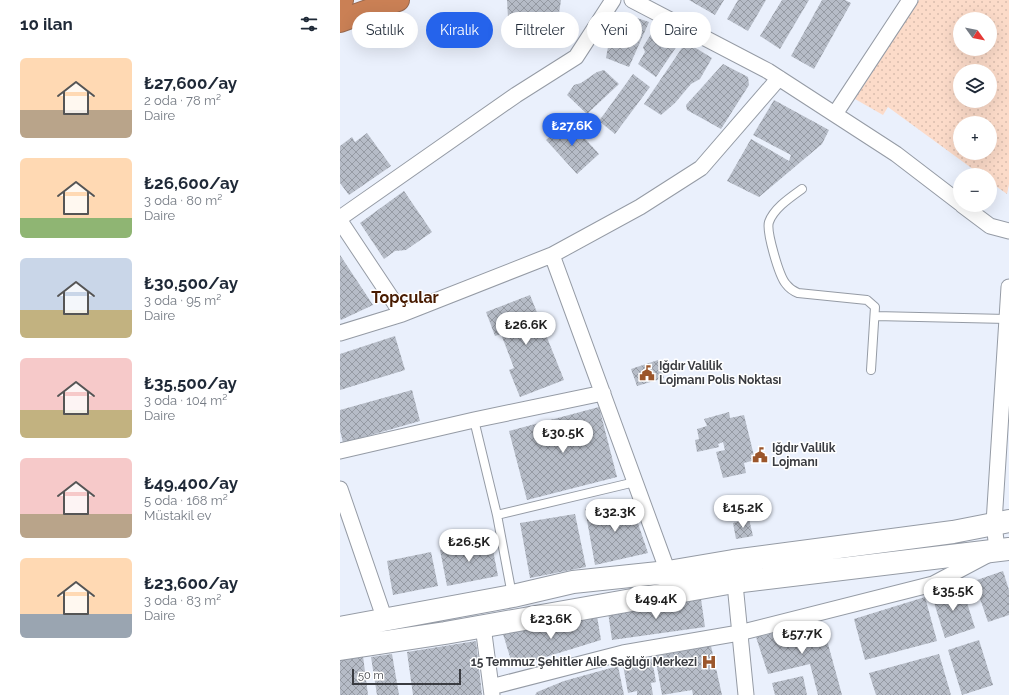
<!DOCTYPE html>
<html lang="tr">
<meta charset="utf-8">
<style>
:root{--surface:#fff;--page:#f6f6f7;--text:#1f2937;--muted:#747a83;--accent:#2563eb}
body{margin:0;font-family:Raleway,sans-serif;background:var(--page);color:var(--text);height:100vh;display:flex;flex-direction:column;font-size:15px;white-space:nowrap}
*{box-sizing:border-box;margin:0}
p{font-size:13px;color:var(--muted)}
.icon{flex:none;width:22px;height:22px;fill:none;stroke:currentColor;stroke-width:2;stroke-linecap:round;stroke-linejoin:round}
.map{position:relative;flex:1;overflow:hidden}
.drawer{display:flex;flex-direction:column;background:var(--surface);width:340px}
.drawer>*{flex:none}
.top-card{position:absolute;left:12px;top:12px;width:380px;height:36px;display:flex;gap:8px}
.needle{width:26px;rotate:123deg}
.buttons{position:absolute;left:613px;top:12px;display:grid;gap:8px}
.buttons a{display:grid;place-items:center;width:44px;height:44px;border-radius:50%;background:var(--surface);box-shadow:0 4px 16px #0002;font-size:20px}
.scale{position:absolute;left:12px;bottom:10px;width:109px;box-sizing:border-box;padding-left:4px;border:2px solid #3a3c41;border-top:0;font-size:11px;line-height:14px;white-space:nowrap;color:#3a3c41;-webkit-text-stroke:3px #fff;paint-order:stroke}
.price{position:absolute;translate:-50% -34px;padding:0 9px;border-radius:14px;background:#fff;color:#222;font-size:13px;line-height:26px;filter:drop-shadow(0 1px 2px #0008)}
.price::after{content:'';position:absolute;left:50%;top:24px;width:12px;height:9px;margin-left:-6px;background:inherit;clip-path:polygon(0 0,100% 0,50% 100%)}
.price.selected{background:var(--accent);color:#fff}
ul{padding:0;list-style:none}
li{display:flex;align-items:center;gap:12px;height:100px;padding:0 20px}
li span{display:grid;place-items:center;flex:none;width:112px;height:80px;border-radius:6px;color:#555}
li>.icon{margin-inline-start:auto}
span .icon{width:48px;height:48px;fill:#fffc;stroke-width:1}
li b{font-size:17px}
h2{display:flex;justify-content:space-between;align-items:center;height:48px;padding:0 20px;font-size:17px}
.chip{padding:0 14px;border-radius:18px;background:var(--surface);box-shadow:0 4px 16px #0002;font-size:14px;line-height:36px}
.chip.selected{background:var(--accent);color:#fff}
main{display:flex;flex:1;min-height:0}
.map>svg:first-child{display:block}
.park{fill:url(#park-dots);fill-rule:evenodd}
.building{fill:url(#building-cross-hatch)}
.lines{fill:none;stroke-linecap:round;stroke-linejoin:round}
.lane-casing{stroke:#959ba5;stroke-width:10}
.street-casing{stroke:#959ba5;stroke-width:17}
.secondary-casing{stroke:#959ba5;stroke-width:24}
.highway-casing{stroke:#98684e;stroke-width:24}
.lane{stroke:#fff;stroke-width:8}
.street{stroke:#fff;stroke-width:15}
.secondary{stroke:#fff;stroke-width:22}
.highway{stroke:#ca8055;stroke-width:22}
.labels{text-anchor:middle;dominant-baseline:central;stroke-width:3;stroke-linejoin:round;paint-order:stroke}
.poi-label{font-size:12px;font-weight:bold;fill:#3a3c41;stroke:#fff;text-anchor:start}
.district-label{font-size:16px;font-weight:bold;fill:#481b00;stroke:#fff}
</style>
<main>
<section class="drawer">
<h2>10 ilan<svg class="icon" aria-label="filters" viewBox="0 0 24 24"><path d="M4 7h16M4 17h16"/><circle cx="9" cy="7" r="2"/><circle cx="15" cy="17" r="2"/></svg></h2>
<ul>
<li><span style="background:linear-gradient(#ffd9b3 65%,#b9a48a 0)"><svg class="icon" aria-label="home" viewBox="0 0 24 24"><path d="M3 11l9-7 9 7M6 9v11h12V9"/></svg></span><div><b>₺27,600/ay</b><p>2 oda · 78 m²</p><p>Daire</p></div></li>
<li><span style="background:linear-gradient(#ffd9b3 75%,#8fb573 0)"><svg class="icon" aria-label="home" viewBox="0 0 24 24"><path d="M3 11l9-7 9 7M6 9v11h12V9"/></svg></span><div><b>₺26,600/ay</b><p>3 oda · 80 m²</p><p>Daire</p></div></li>
<li><span style="background:linear-gradient(#c9d6e8 65%,#c2b280 0)"><svg class="icon" aria-label="home" viewBox="0 0 24 24"><path d="M3 11l9-7 9 7M6 9v11h12V9"/></svg></span><div><b>₺30,500/ay</b><p>3 oda · 95 m²</p><p>Daire</p></div></li>
<li><span style="background:linear-gradient(#f6c9c9 65%,#c2b280 0)"><svg class="icon" aria-label="home" viewBox="0 0 24 24"><path d="M3 11l9-7 9 7M6 9v11h12V9"/></svg></span><div><b>₺35,500/ay</b><p>3 oda · 104 m²</p><p>Daire</p></div></li>
<li><span style="background:linear-gradient(#f6c9c9 70%,#b9a48a 0)"><svg class="icon" aria-label="home" viewBox="0 0 24 24"><path d="M3 11l9-7 9 7M6 9v11h12V9"/></svg></span><div><b>₺49,400/ay</b><p>5 oda · 168 m²</p><p>Müstakil ev</p></div></li>
<li><span style="background:linear-gradient(#ffd9b3 70%,#9aa5b1 0)"><svg class="icon" aria-label="home" viewBox="0 0 24 24"><path d="M3 11l9-7 9 7M6 9v11h12V9"/></svg></span><div><b>₺23,600/ay</b><p>3 oda · 83 m²</p><p>Daire</p></div></li>
</ul>
</section>
<div class="map">
<svg width="669" height="695" viewBox="0 0 669 695">
<defs>
<pattern id="park-dots" width="8" height="8" patternUnits="userSpaceOnUse"><rect width="8" height="8" fill="#fcdbc9"/><path d="M2 2h.1M6 6h.1" fill="none" stroke="#d9bdae" stroke-width="1.8" stroke-linecap="round"/></pattern>
<pattern id="building-cross-hatch" width="8" height="8" patternUnits="userSpaceOnUse"><rect width="8" height="8" fill="#b6bcc7"/><path d="M0 0l8 8M0 8l8-8" fill="none" stroke="#959aa3"/></pattern>
</defs>
<rect width="100%" height="100%" fill="#eaf0fc"/>
<path class="park" d="M 579,0 L 669,0 L 669,184 L 667,194 L 650,182 L 650,175 L 641,175 L 548,107 L 543,115 L 515,99 ZM 620,19 L 650,19 L 650,49 L 620,49 ZM 620,71 L 650,71 L 650,101 L 620,101 ZM 620,123 L 650,123 L 650,153 L 620,153 Z"/>
<path class="building" d="M 167,0 L 221,0 L 218,20 L 168,18 Z
M 349,0 L 384,0 L 375,15 Z
M 398,0 L 426,0 L 408,31 L 387,19 Z
M 442,0 L 469,0 L 440,49 L 420,36 Z
M 482,0 L 505,0 L 511,3 L 474,69 L 451,56 Z
M 279,12 L 309,22 L 289,67 L 266,58 L 270,36 L 270,30 Z
M 316,26 L 341,40 L 316,77 L 298,64 L 305,52 L 303,47 Z
M 346,42 L 372,58 L 360,79 L 351,84 L 335,103 L 321,115 L 304,104 Z
M 383,64 L 408,77 L 409,85 L 381,129 L 347,110 L 346,105 Z
M 264,70 L 279,84 L 247,114 L 227,95 L 234,85 L 241,83 L 257,72 Z
M 293,74 L 310,87 L 275,134 L 259,121 Z
M 434,100 L 489,130 L 482,144 L 419,197 L 387,181 L 411,139 L 449,161 L 451,155 L 413,135 Z
M 228,120 L 259,154 L 237,174 L 206,140 Z
M 27,133 L 51,166 L 9,195 L 0,183 L 0,146 L 12,137 L 15,142 Z
M 64,191 L 92,232 L 66,250 L 55,251 L 44,259 L 20,223 Z
M 0,255 L 33,305 L 1,320 L 0,318 Z
M 190,295 L 224,380 L 180,397 L 169,370 L 174,368 L 161,334 L 155,336 L 146,312 Z
M 55,336 L 65,370 L 0,390 L 0,354 Z
M 318,360 L 324,378 L 297,386 L 291,369 Z
M 72,390 L 80,421 L 3,443 L 0,430 L 0,410 Z
M 259,407 L 277,477 L 187,500 L 169,431 Z
M 389,412 L 390,418 L 404,415 L 415,460 L 404,463 L 406,473 L 383,478 L 376,452 L 385,450 L 383,442 L 378,444 L 379,447 L 357,452 L 355,440 L 359,439 L 357,429 L 367,426 L 364,419 Z
M 290,500 L 308,553 L 255,565 L 245,509 Z
M 235,514 L 246,567 L 190,578 L 180,523 Z
M 409,519 L 413,536 L 396,539 L 393,523 Z
M 151,540 L 158,576 L 107,586 L 100,550 Z
M 91,552 L 98,586 L 53,595 L 47,561 Z
M 663,571 L 669,590 L 669,615 L 648,622 L 634,581 Z
M 622,587 L 635,628 L 605,638 L 592,596 Z
M 585,597 L 597,641 L 525,660 L 514,619 Z
M 361,599 L 365,627 L 272,640 L 268,612 Z
M 257,616 L 261,640 L 173,667 L 163,634 Z
M 482,622 L 502,695 L 478,695 L 470,664 L 428,674 L 416,637 Z
M 639,640 L 653,685 L 622,695 L 608,650 Z
M 136,641 L 142,695 L 73,695 L 67,652 Z
M 371,646 L 382,695 L 353,695 L 352,690 L 322,695 L 315,656 Z
M 52,654 L 59,695 L 37,695 L 31,657 Z
M 599,654 L 611,695 L 536,695 L 529,673 Z
M 23,656 L 28,695 L 0,695 L 0,659 Z
M 312,659 L 316,682 L 311,683 L 313,695 L 297,695 L 297,691 L 288,693 L 283,665 Z
M 278,666 L 284,695 L 195,695 L 197,692 L 224,681 Z
M 463,676 L 467,695 L 435,695 L 432,683 Z"/>
<g class="lines">
<g class="lane-casing">
<path id="lane" d="M 462,189 C 451,197 434,208 429,222 C 426,231 439,276 446,284 C 449,288 453,291 458,293 L 527,300 L 535,307 L 531,370
M 535,316 L 667,319
M 134,420 L 157,515 L 172,595
M 157,515 L 295,482"/>
</g>
<g class="street-casing">
<path id="street" d="M 292,0 L 428,71 L 556,154 L 620,203
M 495,114 L 570,0
M 622,205 L 650,226 L 669,231
M 0,218 L 176,95 L 236,57 L 273,0
M 0,221 L 62,314
M 212,255 L 328,572
M 0,333 L 62,314 L 212,255 L 300,207 L 361,168 L 439,78
M 0,451 L 134,420 L 263,393
M 0,489 L 45,620
M 394,574 L 406,695
M 143,626 L 152,695
M 151,687 L 283,653 L 399,633 L 593,584 L 657,550 L 654,523 L 669,287"/>
</g>
<g class="secondary-casing">
<path id="secondary" d="M 0,628 L 173,596 L 233,582 L 328,572 L 393,561 L 613,532 L 669,521
M 0,649 L 105,633 L 394,582 L 669,549"/>
</g>
<g class="highway-casing">
<path id="highway" d="M 0,1 L 2,0
M 0,21 L 58,0"/>
</g>
<use href="#lane" class="lane"/>
<use href="#street" class="street"/>
<use href="#secondary" class="secondary"/>
<use href="#highway" class="highway"/>
</g>
<defs>
<g id="civic-bare" transform="scale(1.2)"><path d="M-.6-6.5H3V-4.5H.6V-3L4-1V1h2V6H-6V1h2V-1L-.6-3ZM-1.2 2.5V6h2.4V2.5Z" fill="#9b562b" stroke="#fff" stroke-width="2.5" paint-order="stroke"/></g>
<g id="hospital-bare" transform="scale(1.2)"><path d="M-5-5h3v3.5h4V-5h3V5h-3V1.5h-4V5h-3Z" fill="#9b562b" stroke="#fff" stroke-width="2.5" paint-order="stroke"/></g>
</defs>
<g fill-rule="evenodd">
<use href="#civic-bare" x="307" y="373"/>
<use href="#civic-bare" x="420" y="455"/>
<use href="#hospital-bare" x="369" y="662"/>
</g>
<g class="labels">
<g class="poi-label">
<text x="319" y="366">Iğdır Valilik<tspan x="319" dy="14">Lojmanı Polis Noktası</tspan></text>
<text x="432" y="448">Iğdır Valilik<tspan x="432" dy="14">Lojmanı</tspan></text>
<text x="357" y="662" text-anchor="end">15 Temmuz Şehitler Aile Sağlığı Merkezi</text>
</g>
<g class="district-label">
<text x="65" y="297">Topçular</text>
</g>
</g>
</svg>
<div class="buttons">
<a><svg class="needle" viewBox="-14 -14 28 28"><path d="M0-13l5 13h-10z" fill="#e53935"/><path d="M0 13l5-13h-10z" fill="#747a83"/></svg></a>
<a><svg class="icon" aria-label="layers" viewBox="0 0 24 24"><path d="M12 4l9 5-9 5-9-5zM3 14l9 5 9-5"/></svg></a>
<a>+</a>
<a>−</a>
</div>
<div class="scale">50 m</div>
<b class="price selected" style="left:232px;top:147px">₺27.6K</b>
<b class="price" style="left:186px;top:346px">₺26.6K</b>
<b class="price" style="left:223px;top:454px">₺30.5K</b>
<b class="price" style="left:403px;top:529px">₺15.2K</b>
<b class="price" style="left:275px;top:533px">₺32.3K</b>
<b class="price" style="left:129px;top:563px">₺26.5K</b>
<b class="price" style="left:613px;top:612px">₺35.5K</b>
<b class="price" style="left:316px;top:620px">₺49.4K</b>
<b class="price" style="left:211px;top:640px">₺23.6K</b>
<b class="price" style="left:462px;top:655px">₺57.7K</b>
<div class="top-card">
<a class="chip">Satılık</a>
<a class="chip selected">Kiralık</a>
<a class="chip">Filtreler</a>
<a class="chip">Yeni</a>
<a class="chip">Daire</a>
</div>
</div>
</main>
